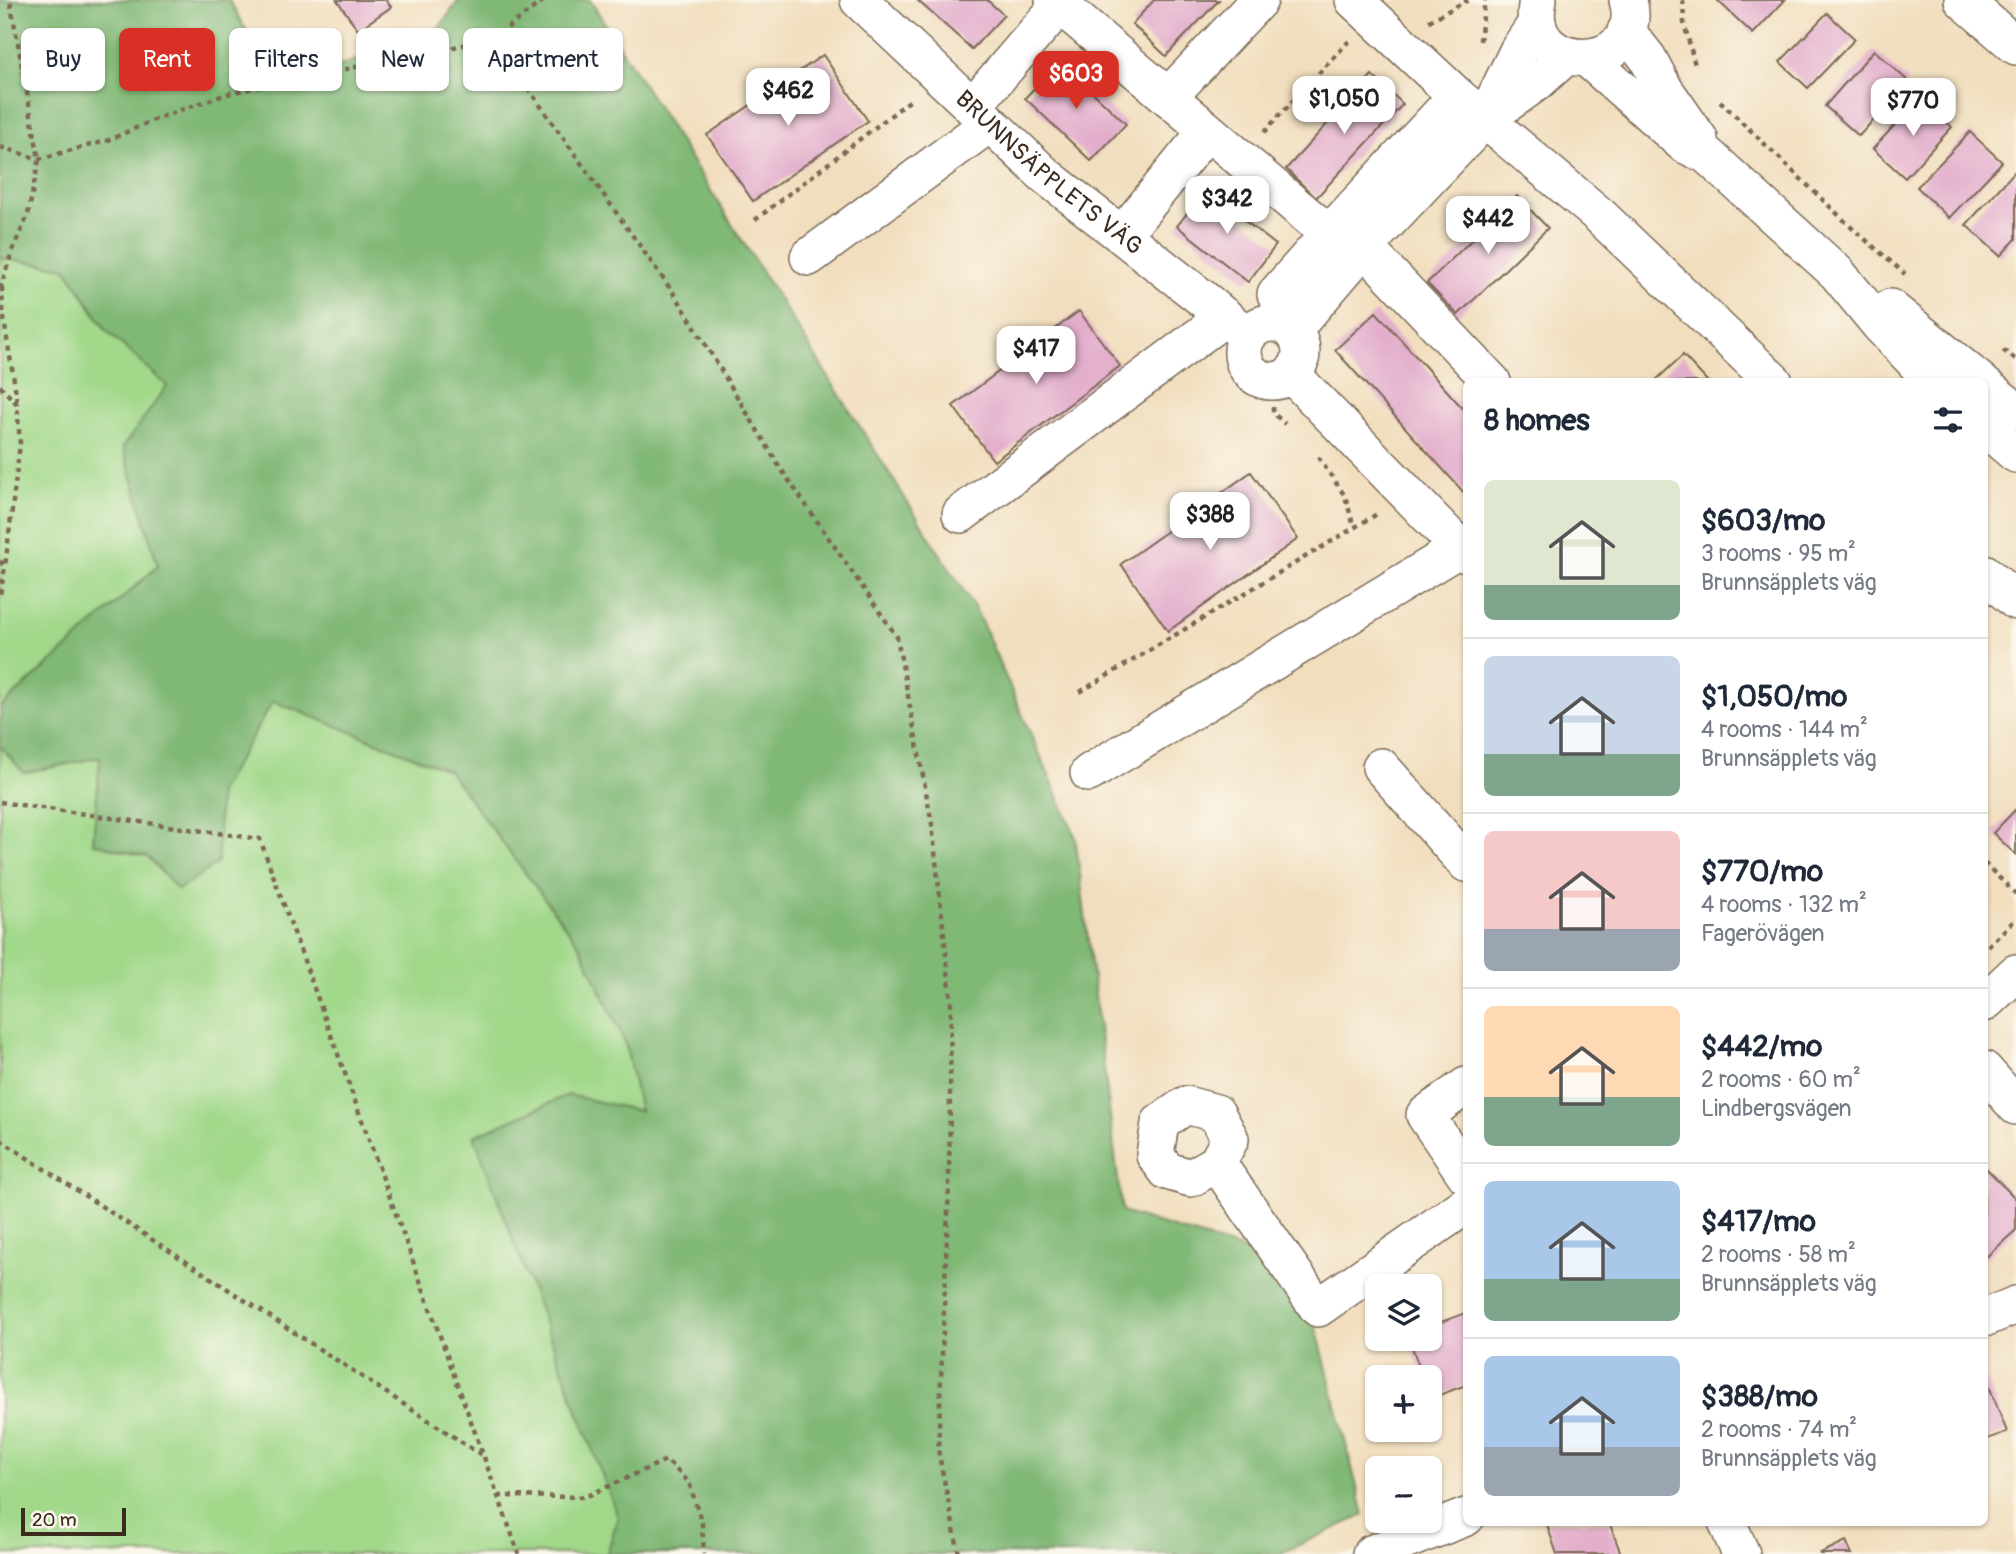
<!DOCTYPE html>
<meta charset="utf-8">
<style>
:root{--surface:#fff;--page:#f2f2f3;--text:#1f2937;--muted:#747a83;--line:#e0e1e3;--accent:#d93025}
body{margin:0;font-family:Pangolin,sans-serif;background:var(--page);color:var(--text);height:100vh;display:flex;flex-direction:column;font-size:26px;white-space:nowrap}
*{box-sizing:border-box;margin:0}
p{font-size:23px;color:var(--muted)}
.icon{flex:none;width:38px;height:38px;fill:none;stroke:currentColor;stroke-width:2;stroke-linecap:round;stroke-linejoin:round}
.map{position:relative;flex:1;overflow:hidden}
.drawer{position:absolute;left:1463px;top:378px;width:525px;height:1148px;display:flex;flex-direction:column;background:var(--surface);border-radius:10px;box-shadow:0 2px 5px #0004}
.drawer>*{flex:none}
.top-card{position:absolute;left:21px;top:28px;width:665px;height:63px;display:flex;gap:14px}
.fabs{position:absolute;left:1365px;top:1274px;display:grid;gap:14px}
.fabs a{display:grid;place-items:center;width:77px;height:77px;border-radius:10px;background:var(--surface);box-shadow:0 2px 5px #0004;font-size:35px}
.scale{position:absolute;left:21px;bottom:18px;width:105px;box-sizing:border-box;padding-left:7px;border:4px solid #3b2a1e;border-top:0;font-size:19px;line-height:24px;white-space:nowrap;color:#3b2a1e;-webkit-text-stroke:5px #fbf7ec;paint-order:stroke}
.price{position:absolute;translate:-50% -60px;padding:0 16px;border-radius:14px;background:#fff;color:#222;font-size:23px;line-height:46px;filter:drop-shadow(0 2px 4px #0008)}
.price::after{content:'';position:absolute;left:50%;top:42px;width:21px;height:16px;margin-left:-10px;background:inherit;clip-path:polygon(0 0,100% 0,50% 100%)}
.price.selected{background:var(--accent);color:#fff}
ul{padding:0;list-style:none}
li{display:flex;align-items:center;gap:21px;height:175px;padding:0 21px}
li+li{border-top:2px solid var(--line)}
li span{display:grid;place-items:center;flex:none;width:196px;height:140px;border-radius:10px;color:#555}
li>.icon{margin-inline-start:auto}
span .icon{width:84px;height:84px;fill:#fffc;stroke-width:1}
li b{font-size:30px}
h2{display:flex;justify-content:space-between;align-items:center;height:84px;padding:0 21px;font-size:30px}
.tag{padding:0 24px;border-radius:10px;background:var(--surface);box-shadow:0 2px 5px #0004;font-size:24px;line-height:63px}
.tag.selected{background:var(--accent);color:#fff}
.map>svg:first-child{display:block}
.green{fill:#a1d88a;stroke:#6e8154;stroke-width:2}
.forest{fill:#80b876;stroke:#5e714a;stroke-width:2}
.building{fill:#e3aecc}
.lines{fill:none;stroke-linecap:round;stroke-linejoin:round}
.minor-casing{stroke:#7b6956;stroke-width:40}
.path{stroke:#7b6956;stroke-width:4.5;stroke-dasharray:5 5;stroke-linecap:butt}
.minor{stroke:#fff;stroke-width:37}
.labels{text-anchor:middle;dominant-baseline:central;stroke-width:6;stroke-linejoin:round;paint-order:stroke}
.street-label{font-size:24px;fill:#3b2a1e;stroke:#fbf7ec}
</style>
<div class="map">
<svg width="2016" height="1554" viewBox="0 0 2016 1554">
<rect width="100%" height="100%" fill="#fbf7ec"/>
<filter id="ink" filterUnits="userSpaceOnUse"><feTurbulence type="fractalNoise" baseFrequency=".0143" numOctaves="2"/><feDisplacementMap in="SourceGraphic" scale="14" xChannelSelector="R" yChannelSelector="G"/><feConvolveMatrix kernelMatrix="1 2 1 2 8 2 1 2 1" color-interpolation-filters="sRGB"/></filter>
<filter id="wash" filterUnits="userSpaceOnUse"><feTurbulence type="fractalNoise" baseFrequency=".00686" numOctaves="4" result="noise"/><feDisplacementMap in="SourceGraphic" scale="28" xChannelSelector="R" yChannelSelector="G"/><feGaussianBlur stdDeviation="1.57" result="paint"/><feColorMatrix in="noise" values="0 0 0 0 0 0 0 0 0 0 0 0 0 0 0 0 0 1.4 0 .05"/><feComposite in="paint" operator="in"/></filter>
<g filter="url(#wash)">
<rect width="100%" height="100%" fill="#f1debe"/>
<path class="green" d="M 0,258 L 66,268 L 106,330 L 168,386 L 123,447 L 158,566 L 0,708 Z
M 273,701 L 448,770 L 580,946 L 625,1042 L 640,1111 L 568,1095 L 474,1136 L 618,1517 L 607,1554 L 0,1554 L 0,746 L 24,773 L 101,757 L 93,843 L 148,857 L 178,889 L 217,863 L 219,792 Z"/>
<path class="forest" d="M 0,0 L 229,0 L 280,89 L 439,28 L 459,0 L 590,0 L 977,612 L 1075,835 L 1122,1212 L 1301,1268 L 1364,1515 L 1279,1554 L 607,1554 L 618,1517 L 474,1136 L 568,1095 L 640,1111 L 625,1042 L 580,946 L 448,770 L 273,701 L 219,792 L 218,863 L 178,890 L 148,857 L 93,843 L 100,757 L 24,773 L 0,746 L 0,708 L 158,566 L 123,447 L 167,386 L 106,330 L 66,268 L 0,258 Z"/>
<g id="blocks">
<path class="building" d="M 337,0 L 386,0 L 391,7 L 358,30 Z
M 917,0 L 987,0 L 1004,15 L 972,49 Z
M 1154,0 L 1219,0 L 1166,56 L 1132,24 Z
M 1717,0 L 1785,0 L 1753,34 Z
M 1827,13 L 1855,39 L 1808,88 L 1780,62 Z
M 1874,50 L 1908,81 L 1859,136 L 1825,106 Z
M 823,55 L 868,121 L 753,201 L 707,135 Z
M 1060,61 L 1126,124 L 1091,161 L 1025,98 Z
M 1372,75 L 1403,104 L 1316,198 L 1286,169 Z
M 1920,97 L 1952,127 L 1905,178 L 1873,149 Z
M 1970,132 L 2002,162 L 1949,218 L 1917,187 Z
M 2016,170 L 2016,239 L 2000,256 L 1966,225 Z
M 1205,190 L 1276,245 L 1248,282 L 1177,226 Z
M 1517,196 L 1548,228 L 1458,315 L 1427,283 Z
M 1079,311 L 1120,366 L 994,461 L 953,406 Z
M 1376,312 L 1466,412 L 1466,495 L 1335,350 Z
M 1683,355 L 1708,382 L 1654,382 Z
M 1251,472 L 1298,539 L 1168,631 L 1121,564 Z
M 2016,809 L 2016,855 L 1993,833 Z
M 1984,1166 L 2016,1199 L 2016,1230 L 1984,1259 Z
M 1466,1313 L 1466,1385 L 1431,1398 L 1430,1377 L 1423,1377 L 1409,1339 L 1430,1339 L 1430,1326 Z
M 1984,1373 L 2007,1432 L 1984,1440 Z
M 1546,1522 L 1609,1522 L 1621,1554 L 1557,1554 Z
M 1846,1541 L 1852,1554 L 1819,1554 Z"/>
</g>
</g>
<g filter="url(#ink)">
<use href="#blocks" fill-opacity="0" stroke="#7b6956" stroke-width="2"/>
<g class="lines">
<g class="minor-casing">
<g id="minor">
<path id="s1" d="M 859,0 L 1046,176 L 1207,302 L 1247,336"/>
<path d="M 1054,0 L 1329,234"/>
<path d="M 1354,0 L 1457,96 L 1599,215 L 1774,382"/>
<path d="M 1538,0 C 1520,78 1648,75 1628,0"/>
<path d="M 1963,0 L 2016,46"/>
<path d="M 1626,31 L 1647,57 L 1664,89 L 1699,139"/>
<path d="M 1588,59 L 1684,144 L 1707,155 L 1837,273 L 1880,325 L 1934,382"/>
<path d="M 1168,97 L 1259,0"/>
<path d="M 972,107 L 1064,0"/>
<path d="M 1487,115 L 1518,51 L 1537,23"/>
<path d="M 1122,235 L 1207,131"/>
<path d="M 1364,247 L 1492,382"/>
<path d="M 809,257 L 990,123"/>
<path d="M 1276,294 L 1329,234 L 1457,96"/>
<path d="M 1890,308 L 1981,382"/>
<circle cx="1272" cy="352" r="29"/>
<path d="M 1293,330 L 1364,247 L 1485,119 L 1537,82 L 1566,56"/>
<path d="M 1291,374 L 1466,554"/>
<path d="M 1984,385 L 2016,411"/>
<path d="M 1984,427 L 2016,454"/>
<path d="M 961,514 L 1225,317"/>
<path d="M 1984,573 L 2016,601"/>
<path d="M 1381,767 L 1466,863"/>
<path d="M 1089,773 L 1460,548"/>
<path d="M 1984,1003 L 2016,973"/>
<path d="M 1984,1070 L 2016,1106"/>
<path d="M 1466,1086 L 1425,1115 L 1466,1175"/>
<path d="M 1186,1105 L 1216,1113 L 1230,1139 L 1217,1163 L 1191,1178 L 1167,1171 L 1155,1155 L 1160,1123 Z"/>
<path d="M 1217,1163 L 1318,1308 L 1466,1205"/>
<path d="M 1984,1318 L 2016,1305"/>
<path d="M 1727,1522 L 1741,1554"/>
<path d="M 1371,1554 L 1466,1517"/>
</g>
</g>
<path class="path" d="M 1683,0 L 1684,23 L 1695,65
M 1429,21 L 1468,0
M 493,39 L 679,301 L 781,469 L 897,637 L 932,824 L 951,999 L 949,1187 L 938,1450 L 959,1554
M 1480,41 L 1485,0
M 1720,101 L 1852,228 L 1905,274
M 1264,132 L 1349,41
M 0,147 L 39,159 L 109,140 L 158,118 L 230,93 L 493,39 L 544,0
M 755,220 L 912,99
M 2,287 C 2,326 13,364 17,403
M 0,289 L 13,249 L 28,215 L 39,159 L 10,0
M 2003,350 L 2016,360
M 0,386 L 17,404 L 20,444 L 5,567
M 1273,407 L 1273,413 L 1285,424
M 1318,457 L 1345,496 L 1354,527
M 0,561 L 5,567 L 0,595
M 1080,692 L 1377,514
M 0,802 L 260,839 L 519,1554
M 1984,863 L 2016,894
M 1988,946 L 2016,919
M 0,1140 L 483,1456
M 498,1496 L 585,1497 L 666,1460 L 689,1482 L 702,1524 L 704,1554"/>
<use href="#minor" class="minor"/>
</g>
</g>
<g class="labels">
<g class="street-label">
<text stroke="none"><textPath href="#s1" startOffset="257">BRUNNSÄPPLETS VÄG</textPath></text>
</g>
</g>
</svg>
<div class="fabs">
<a><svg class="icon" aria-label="layers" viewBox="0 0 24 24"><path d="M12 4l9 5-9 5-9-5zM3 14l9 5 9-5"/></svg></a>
<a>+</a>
<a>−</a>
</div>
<div class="scale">20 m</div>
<b class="price selected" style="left:1076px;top:111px">$603</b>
<b class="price" style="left:788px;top:128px">$462</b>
<b class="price" style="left:1344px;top:136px">$1,050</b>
<b class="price" style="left:1913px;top:138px">$770</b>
<b class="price" style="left:1227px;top:236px">$342</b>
<b class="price" style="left:1488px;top:256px">$442</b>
<b class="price" style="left:1036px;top:386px">$417</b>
<b class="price" style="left:1210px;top:552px">$388</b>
<div class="top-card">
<a class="tag">Buy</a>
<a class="tag selected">Rent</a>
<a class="tag">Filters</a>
<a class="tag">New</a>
<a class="tag">Apartment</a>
</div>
<section class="drawer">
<h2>8 homes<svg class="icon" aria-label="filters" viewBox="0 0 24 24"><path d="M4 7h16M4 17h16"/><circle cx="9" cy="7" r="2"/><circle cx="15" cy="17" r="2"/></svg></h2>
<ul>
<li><span style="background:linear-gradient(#dfe7d0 75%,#7fa58c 0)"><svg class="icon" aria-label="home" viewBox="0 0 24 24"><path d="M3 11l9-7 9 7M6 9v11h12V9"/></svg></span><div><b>$603/mo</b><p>3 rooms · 95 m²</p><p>Brunnsäpplets väg</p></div></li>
<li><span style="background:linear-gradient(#c9d6e8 70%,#7fa58c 0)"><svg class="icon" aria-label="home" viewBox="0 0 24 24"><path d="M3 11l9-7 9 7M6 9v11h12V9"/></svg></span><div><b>$1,050/mo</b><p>4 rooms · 144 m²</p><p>Brunnsäpplets väg</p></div></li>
<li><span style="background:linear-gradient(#f6c9c9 70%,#9aa5b1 0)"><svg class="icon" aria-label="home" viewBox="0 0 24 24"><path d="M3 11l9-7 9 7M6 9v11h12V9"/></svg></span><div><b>$770/mo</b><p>4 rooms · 132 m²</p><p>Fagerövägen</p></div></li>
<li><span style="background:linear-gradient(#ffd9b3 65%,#7fa58c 0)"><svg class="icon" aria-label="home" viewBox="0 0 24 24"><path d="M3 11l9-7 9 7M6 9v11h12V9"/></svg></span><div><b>$442/mo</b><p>2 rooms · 60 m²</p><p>Lindbergsvägen</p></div></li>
<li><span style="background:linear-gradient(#a9c7e8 70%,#7fa58c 0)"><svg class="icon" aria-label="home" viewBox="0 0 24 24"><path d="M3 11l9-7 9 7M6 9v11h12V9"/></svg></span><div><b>$417/mo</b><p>2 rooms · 58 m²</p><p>Brunnsäpplets väg</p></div></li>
<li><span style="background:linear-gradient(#a9c7e8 65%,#9aa5b1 0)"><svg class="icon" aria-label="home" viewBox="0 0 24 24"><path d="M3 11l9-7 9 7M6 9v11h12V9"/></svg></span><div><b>$388/mo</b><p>2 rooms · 74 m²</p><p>Brunnsäpplets väg</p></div></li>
</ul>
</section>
</div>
